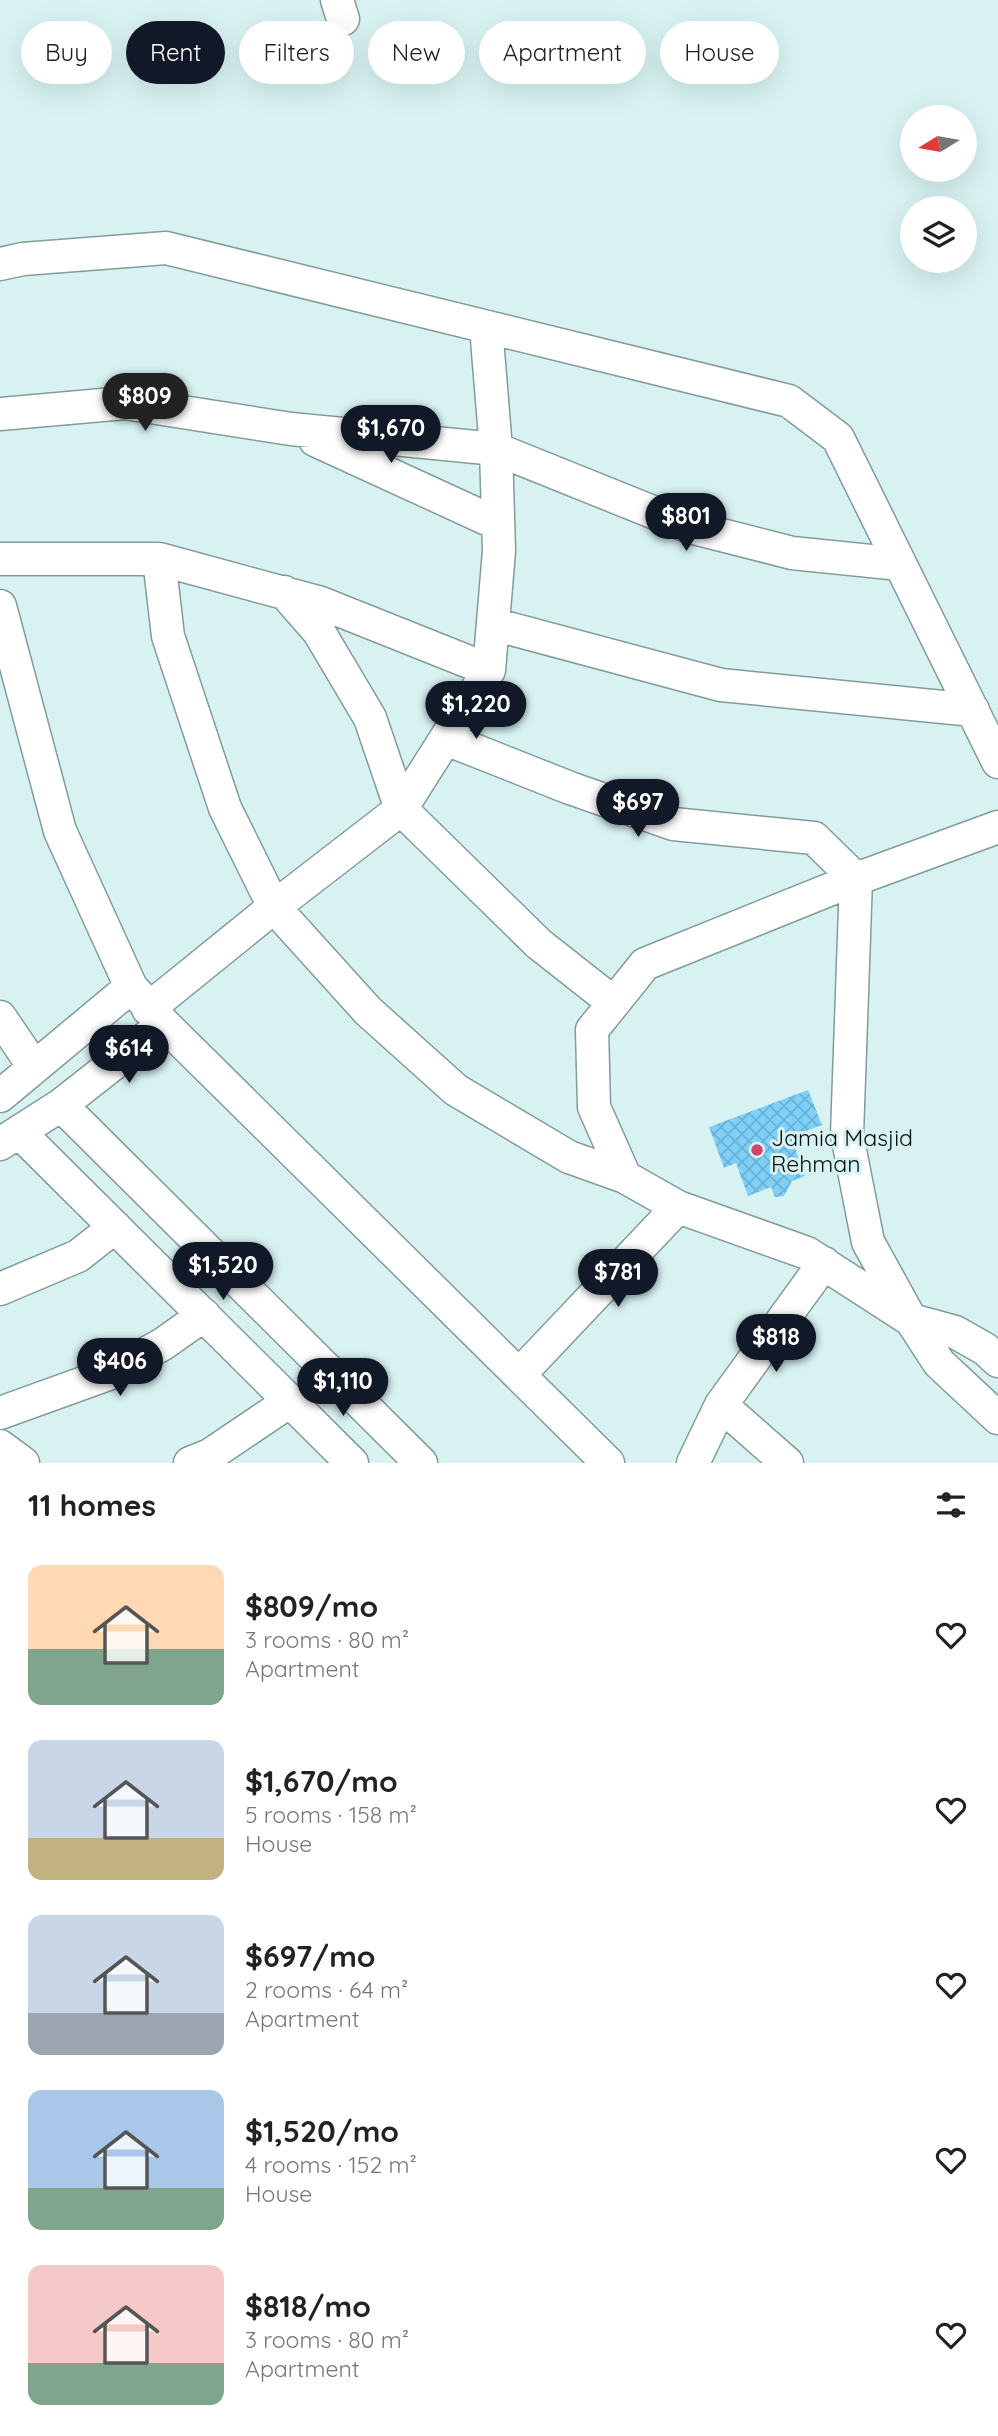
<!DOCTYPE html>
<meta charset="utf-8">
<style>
:root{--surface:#fff;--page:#f2f2f2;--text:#222;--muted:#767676;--accent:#111827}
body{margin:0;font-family:Quicksand,sans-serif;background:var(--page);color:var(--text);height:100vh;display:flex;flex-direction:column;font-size:26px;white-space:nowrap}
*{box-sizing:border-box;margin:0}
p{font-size:23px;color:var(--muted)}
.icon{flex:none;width:38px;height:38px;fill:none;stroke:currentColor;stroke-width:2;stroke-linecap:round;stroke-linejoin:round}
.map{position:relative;height:1463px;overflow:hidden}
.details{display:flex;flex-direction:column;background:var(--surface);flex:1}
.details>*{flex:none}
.hud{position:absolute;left:21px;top:21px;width:957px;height:63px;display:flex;gap:14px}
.needle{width:46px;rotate:259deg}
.controls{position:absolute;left:900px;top:105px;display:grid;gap:14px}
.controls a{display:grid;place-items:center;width:77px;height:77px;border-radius:50%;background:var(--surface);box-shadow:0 7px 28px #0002;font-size:35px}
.price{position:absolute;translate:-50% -60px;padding:0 16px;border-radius:24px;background:var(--accent);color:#fff;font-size:23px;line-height:46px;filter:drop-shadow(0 2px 4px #0008)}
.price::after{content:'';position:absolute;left:50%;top:42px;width:21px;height:16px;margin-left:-10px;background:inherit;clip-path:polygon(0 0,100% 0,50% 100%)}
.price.current{background:#222;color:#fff}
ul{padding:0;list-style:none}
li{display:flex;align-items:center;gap:21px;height:175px;padding:0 28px}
li span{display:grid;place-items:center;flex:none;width:196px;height:140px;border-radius:14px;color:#555}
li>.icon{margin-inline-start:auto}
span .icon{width:84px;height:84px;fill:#fffc;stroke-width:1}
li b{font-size:30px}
h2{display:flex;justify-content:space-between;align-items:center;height:84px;padding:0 28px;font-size:30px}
.chip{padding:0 24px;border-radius:32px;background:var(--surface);box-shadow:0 7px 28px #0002;font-size:24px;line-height:63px}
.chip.current{background:var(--accent);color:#fff}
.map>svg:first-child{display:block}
.building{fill:url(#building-cross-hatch)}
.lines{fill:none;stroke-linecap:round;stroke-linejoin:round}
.minor-casing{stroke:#839b9b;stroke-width:35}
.minor{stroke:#fff;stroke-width:32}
.poi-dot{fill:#d2446e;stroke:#d8f2f2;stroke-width:2.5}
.labels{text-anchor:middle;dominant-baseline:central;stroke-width:6;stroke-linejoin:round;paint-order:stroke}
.poi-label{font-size:23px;fill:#060f0f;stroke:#d8f2f2;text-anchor:start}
</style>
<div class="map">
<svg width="998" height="1463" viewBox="0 0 998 1463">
<defs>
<pattern id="building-cross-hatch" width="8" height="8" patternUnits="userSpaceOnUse" patternTransform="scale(1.75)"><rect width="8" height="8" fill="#7dd0f8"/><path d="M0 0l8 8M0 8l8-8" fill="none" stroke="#6bb1d3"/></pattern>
</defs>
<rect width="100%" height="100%" fill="#d8f2f2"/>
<path class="building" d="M 808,1090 L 822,1125 L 791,1137 L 805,1176 L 792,1181 L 784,1196 L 775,1197 L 771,1187 L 748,1196 L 736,1163 L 724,1168 L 709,1127 Z"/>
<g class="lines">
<g class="minor-casing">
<path id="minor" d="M 337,0 L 343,19
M 0,264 L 23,259 L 166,248 L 789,401 L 838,438 L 998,762
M 0,414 L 125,403 L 291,429 L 496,449 L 690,527 L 792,553 L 900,564
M 315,440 L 498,524
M 0,559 L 159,559 L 321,603 L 489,670
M 159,559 L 168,636 L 225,808 L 274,907 L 368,1011 L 456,1090 L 569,1157 L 625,1177
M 284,592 L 319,632 L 370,718 L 401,809 L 539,944 L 614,1003
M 0,606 L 60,831 L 131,987 L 164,1024 L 608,1463
M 493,624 L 721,685 L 973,710
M 446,739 L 570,788 L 673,824 L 814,838 L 856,879 L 847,1135 L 868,1242 L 911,1320 L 939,1363 L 998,1418
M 998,827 L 856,879 L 645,964 L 592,1030 L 594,1107 L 625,1177 L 678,1207 L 807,1253 L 911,1320 L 955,1332 L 985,1349 L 998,1361
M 148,1009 L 274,907 L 401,809 L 489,670 L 499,551 L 496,449 L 486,327
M 0,1017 L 34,1067
M 0,1096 L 131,987
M 61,1105 L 421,1463
M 19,1132 L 352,1463
M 0,1144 L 61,1105 L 164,1024
M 0,1289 L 78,1256 L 115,1227
M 519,1375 L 678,1207
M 721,1405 L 787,1463
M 0,1413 L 111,1373 L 163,1344 L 204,1315
M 0,1446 L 23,1463
M 190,1463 L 210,1455 L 290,1401
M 693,1463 L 721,1405 L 824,1263"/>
</g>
<use href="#minor" class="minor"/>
</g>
<circle class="poi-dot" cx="757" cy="1150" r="7"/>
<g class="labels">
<g class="poi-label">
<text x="771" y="1137">Jamia Masjid<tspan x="771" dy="26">Rehman</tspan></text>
</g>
</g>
</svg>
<div class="controls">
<a><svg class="needle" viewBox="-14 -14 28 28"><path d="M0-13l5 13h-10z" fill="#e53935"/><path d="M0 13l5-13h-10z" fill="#767676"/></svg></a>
<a><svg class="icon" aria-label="layers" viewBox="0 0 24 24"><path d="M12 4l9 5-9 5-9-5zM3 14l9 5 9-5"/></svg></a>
</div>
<b class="price current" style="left:145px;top:433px">$809</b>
<b class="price" style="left:391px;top:465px">$1,670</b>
<b class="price" style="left:686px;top:553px">$801</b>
<b class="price" style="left:476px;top:741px">$1,220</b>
<b class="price" style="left:638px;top:839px">$697</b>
<b class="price" style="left:129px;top:1085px">$614</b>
<b class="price" style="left:223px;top:1302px">$1,520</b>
<b class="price" style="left:618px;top:1309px">$781</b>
<b class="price" style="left:776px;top:1374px">$818</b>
<b class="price" style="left:120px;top:1398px">$406</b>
<b class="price" style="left:343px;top:1418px">$1,110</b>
<div class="hud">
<a class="chip">Buy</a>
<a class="chip current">Rent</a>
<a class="chip">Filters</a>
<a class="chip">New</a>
<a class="chip">Apartment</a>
<a class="chip">House</a>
</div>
</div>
<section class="details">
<h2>11 homes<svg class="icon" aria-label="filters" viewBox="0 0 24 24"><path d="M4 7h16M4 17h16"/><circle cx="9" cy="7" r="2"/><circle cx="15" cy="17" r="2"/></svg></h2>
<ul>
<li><span style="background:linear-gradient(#ffd9b3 60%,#7fa58c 0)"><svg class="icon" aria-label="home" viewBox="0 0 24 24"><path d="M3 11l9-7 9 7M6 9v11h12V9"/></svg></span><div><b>$809/mo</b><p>3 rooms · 80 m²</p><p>Apartment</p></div><svg class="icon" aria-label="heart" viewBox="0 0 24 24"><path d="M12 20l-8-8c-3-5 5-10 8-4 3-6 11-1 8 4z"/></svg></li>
<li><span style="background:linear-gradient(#c9d6e8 70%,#c2b280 0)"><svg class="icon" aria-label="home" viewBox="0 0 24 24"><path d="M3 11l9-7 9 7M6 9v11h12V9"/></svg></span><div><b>$1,670/mo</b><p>5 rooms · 158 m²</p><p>House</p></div><svg class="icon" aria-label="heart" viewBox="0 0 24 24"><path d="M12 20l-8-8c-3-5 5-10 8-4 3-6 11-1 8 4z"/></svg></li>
<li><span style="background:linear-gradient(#c9d6e8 70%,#9aa5b1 0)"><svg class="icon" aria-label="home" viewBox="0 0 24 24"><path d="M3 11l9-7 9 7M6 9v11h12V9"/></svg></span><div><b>$697/mo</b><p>2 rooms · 64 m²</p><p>Apartment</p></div><svg class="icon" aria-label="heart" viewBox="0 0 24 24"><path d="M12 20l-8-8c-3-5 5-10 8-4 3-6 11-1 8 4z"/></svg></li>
<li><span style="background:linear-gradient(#a9c7e8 70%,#7fa58c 0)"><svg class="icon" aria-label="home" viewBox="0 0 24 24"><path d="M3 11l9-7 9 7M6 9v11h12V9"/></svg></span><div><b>$1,520/mo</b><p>4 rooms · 152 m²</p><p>House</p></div><svg class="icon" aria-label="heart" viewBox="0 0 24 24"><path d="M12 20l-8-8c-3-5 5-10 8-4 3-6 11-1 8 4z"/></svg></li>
<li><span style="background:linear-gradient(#f6c9c9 70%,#7fa58c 0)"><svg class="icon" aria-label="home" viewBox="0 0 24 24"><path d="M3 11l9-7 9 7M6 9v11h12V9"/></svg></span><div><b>$818/mo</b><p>3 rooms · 80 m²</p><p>Apartment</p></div><svg class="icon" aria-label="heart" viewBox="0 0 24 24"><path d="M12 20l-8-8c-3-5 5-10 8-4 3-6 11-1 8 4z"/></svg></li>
</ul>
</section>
